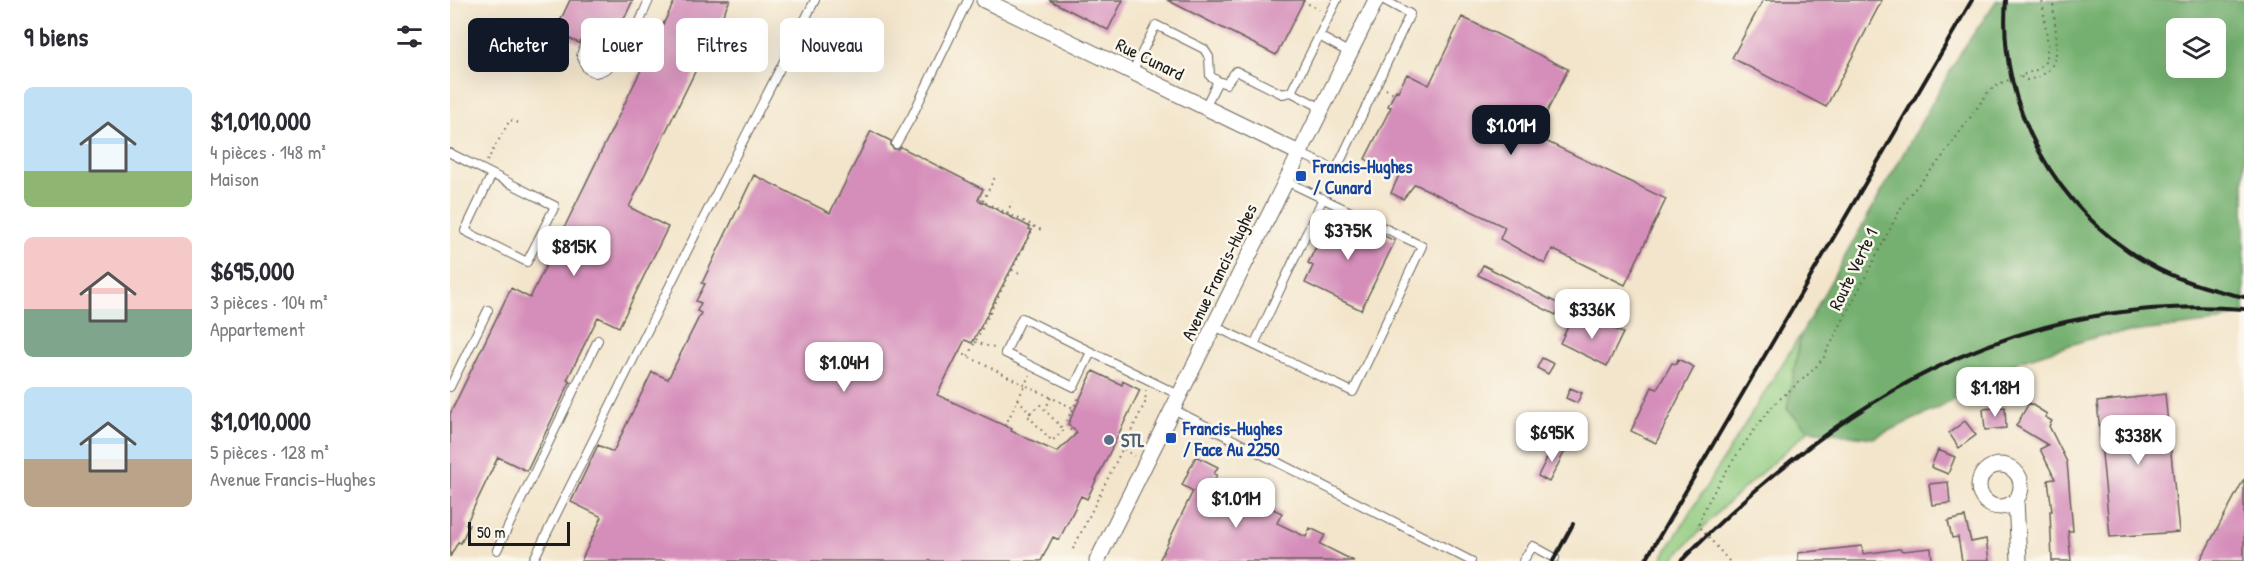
<!DOCTYPE html>
<html lang="fr">
<meta charset="utf-8">
<style>
:root{--surface:#fff;--page:#f2f2f3;--text:#2b2b33;--muted:#7c7c81;--accent:#111827}
body{margin:0;font-family:"Patrick Hand",sans-serif;background:var(--page);color:var(--text);height:100vh;display:flex;flex-direction:column;font-size:22px;white-space:nowrap}
*{box-sizing:border-box;margin:0}
p{font-size:20px;color:var(--muted)}
.icon{flex:none;width:33px;height:33px;fill:none;stroke:currentColor;stroke-width:2;stroke-linecap:round;stroke-linejoin:round}
.map{position:relative;flex:1;overflow:hidden}
.panel{display:flex;flex-direction:column;background:var(--surface);width:450px}
.panel>*{flex:none}
.guide{position:absolute;left:18px;top:18px;width:570px;height:54px;display:flex;gap:12px}
.controls{position:absolute;left:1716px;top:18px;display:grid;gap:12px}
.controls a{display:grid;place-items:center;width:60px;height:60px;border-radius:9px;background:var(--surface);box-shadow:0 6px 24px #0002;font-size:30px}
.scale{position:absolute;left:18px;bottom:15px;width:102px;box-sizing:border-box;padding-left:6px;border:3px solid #1c1c1c;border-top:0;font-size:16px;line-height:21px;white-space:nowrap;color:#1c1c1c;-webkit-text-stroke:4px #fbf7ec;paint-order:stroke}
.price{position:absolute;translate:-50% -51px;padding:0 14px;border-radius:12px;background:#fff;color:#222;font-size:20px;line-height:39px;filter:drop-shadow(0 2px 3px #0008)}
.price::after{content:'';position:absolute;left:50%;top:36px;width:18px;height:14px;margin-left:-9px;background:inherit;clip-path:polygon(0 0,100% 0,50% 100%)}
.price.on{background:var(--accent);color:#fff}
ul{padding:0;list-style:none}
li{display:flex;align-items:center;gap:18px;height:150px;padding:0 24px}
li span{display:grid;place-items:center;flex:none;width:168px;height:120px;border-radius:9px;color:#555}
li>.icon{margin-inline-start:auto}
span .icon{width:72px;height:72px;fill:#fffc;stroke-width:1}
li b{font-size:26px}
h2{display:flex;justify-content:space-between;align-items:center;height:72px;padding:0 24px;font-size:26px}
.tag{padding:0 21px;border-radius:9px;background:var(--surface);box-shadow:0 6px 24px #0002;font-size:21px;line-height:54px}
.tag.on{background:var(--accent);color:#fff}
main{display:flex;flex:1;min-height:0}
.map>svg:first-child{display:block}
.green{fill:#91cc81;stroke:#56744e;stroke-width:1.5}
.forest{fill:#74b06f;stroke:#486646;stroke-width:1.5;fill-rule:evenodd}
.building{fill:#d58dba}
.lines{fill:none;stroke-linecap:round;stroke-linejoin:round}
.service-casing{stroke:#676259;stroke-width:10}
.minor-casing{stroke:#676259;stroke-width:17}
.path{stroke:#676259;stroke-width:2;stroke-dasharray:1.5 4.5;stroke-linecap:butt}
.service{stroke:#fff;stroke-width:8}
.minor{stroke:#fff;stroke-width:15}
.rail{stroke:#1c1c1c;stroke-width:4}
.transit-dot{fill:#1a4fb4;stroke:#fbf7ec;stroke-width:2}
.service-dot{fill:#5c6f8a;stroke:#fbf7ec;stroke-width:2}
.labels{text-anchor:middle;dominant-baseline:central;stroke-width:5;stroke-linejoin:round;paint-order:stroke}
.street-label{font-size:18px;fill:#1c1c1c;stroke:#fbf7ec}
.transit-label{font-size:18px;font-weight:bold;fill:#164399;stroke:#fbf7ec;text-anchor:start}
.service-label{font-size:18px;font-weight:bold;fill:#4e5e75;stroke:#fbf7ec;text-anchor:start}
</style>
<main>
<section class="panel">
<h2>9 biens<svg class="icon" aria-label="filters" viewBox="0 0 24 24"><path d="M4 7h16M4 17h16"/><circle cx="9" cy="7" r="2"/><circle cx="15" cy="17" r="2"/></svg></h2>
<ul>
<li><span style="background:linear-gradient(#bfe0f5 70%,#8fb573 0)"><svg class="icon" aria-label="home" viewBox="0 0 24 24"><path d="M3 11l9-7 9 7M6 9v11h12V9"/></svg></span><div><b>$1,010,000</b><p>4 pièces · 148 m²</p><p>Maison</p></div></li>
<li><span style="background:linear-gradient(#f6c9c9 60%,#7fa58c 0)"><svg class="icon" aria-label="home" viewBox="0 0 24 24"><path d="M3 11l9-7 9 7M6 9v11h12V9"/></svg></span><div><b>$695,000</b><p>3 pièces · 104 m²</p><p>Appartement</p></div></li>
<li><span style="background:linear-gradient(#bfe0f5 60%,#b9a48a 0)"><svg class="icon" aria-label="home" viewBox="0 0 24 24"><path d="M3 11l9-7 9 7M6 9v11h12V9"/></svg></span><div><b>$1,010,000</b><p>5 pièces · 128 m²</p><p>Avenue Francis-Hughes</p></div></li>
</ul>
</section>
<div class="map">
<svg width="1794" height="561" viewBox="0 0 1794 561">
<rect width="100%" height="100%" fill="#fbf7ec"/>
<filter id="ink" filterUnits="userSpaceOnUse"><feTurbulence type="fractalNoise" baseFrequency=".0167" numOctaves="2"/><feDisplacementMap in="SourceGraphic" scale="12" xChannelSelector="R" yChannelSelector="G"/><feConvolveMatrix kernelMatrix="1 2 1 2 8 2 1 2 1" color-interpolation-filters="sRGB"/></filter>
<filter id="wash" filterUnits="userSpaceOnUse"><feTurbulence type="fractalNoise" baseFrequency=".008" numOctaves="4" result="noise"/><feDisplacementMap in="SourceGraphic" scale="24" xChannelSelector="R" yChannelSelector="G"/><feGaussianBlur stdDeviation="1.35" result="paint"/><feColorMatrix in="noise" values="0 0 0 0 0 0 0 0 0 0 0 0 0 0 0 0 0 1.4 0 .05"/><feComposite in="paint" operator="in"/></filter>
<g filter="url(#wash)">
<rect width="100%" height="100%" fill="#f3e5cb"/>
<path class="green" d="M 1351,334 L 1337,409 L 1359,430 L 1272,508 L 1221,561 L 1210,561 Z"/>
<path class="forest" d="M 1547,0 L 1794,0 L 1794,313 L 1766,322 L 1649,336 L 1569,361 L 1491,407 L 1423,438 L 1359,430 L 1337,409 L 1351,334 L 1511,52 ZM 1726,28 L 1766,28 L 1766,68 L 1726,68 Z"/>
<g id="blocks">
<path class="building" d="M 120,0 L 183,0 L 156,57 L 139,49 L 140,44 L 136,41 L 132,40 L 129,43 L 105,32 Z
M 225,0 L 280,0 L 179,207 L 218,227 L 169,327 L 148,317 L 117,380 L 120,382 L 77,471 L 48,457 L 16,524 L 19,525 L 11,543 L 8,542 L 0,557 L 0,414 L 61,288 L 80,298 Z
M 599,0 L 673,0 L 658,30 Z
M 717,0 L 854,0 L 826,55 Z
M 1313,0 L 1432,0 L 1376,107 L 1282,58 Z
M 1012,17 L 1118,69 L 1085,136 L 1216,199 L 1175,285 L 1102,249 L 1095,264 L 1050,239 L 1055,227 L 965,184 L 953,199 L 941,193 L 949,175 L 915,159 L 941,107 L 938,106 L 946,90 L 948,91 L 957,74 L 979,85 Z
M 421,131 L 441,141 L 441,146 L 444,149 L 448,149 L 451,147 L 533,189 L 528,200 L 580,227 L 579,229 L 582,230 L 522,343 L 515,340 L 487,395 L 562,429 L 561,431 L 607,452 L 627,433 L 618,424 L 643,371 L 672,385 L 673,381 L 690,390 L 637,499 L 631,496 L 609,540 L 603,537 L 591,561 L 131,561 L 152,517 L 121,502 L 148,445 L 163,452 L 202,372 L 218,379 L 251,313 L 247,311 L 251,303 L 246,301 L 255,284 L 252,283 L 304,175 L 380,213 Z
M 888,213 L 945,241 L 911,310 L 855,283 L 863,266 L 858,263 L 875,229 L 879,231 Z
M 1033,265 L 1111,305 L 1106,315 L 1028,275 Z
M 1122,318 L 1139,326 L 1143,318 L 1173,333 L 1157,366 L 1110,343 Z
M 1092,358 L 1104,364 L 1098,374 L 1087,368 Z
M 1228,359 L 1244,367 L 1206,443 L 1181,431 L 1202,387 L 1207,389 L 1222,363 L 1226,364 Z
M 1120,388 L 1132,393 L 1127,403 L 1116,398 Z
M 1715,394 L 1729,532 L 1660,537 L 1647,402 Z
M 1579,403 L 1597,414 L 1595,417 L 1602,421 L 1599,426 L 1617,462 L 1623,531 L 1618,531 L 1621,561 L 1602,561 L 1600,511 L 1602,511 L 1598,480 L 1605,479 L 1590,449 L 1598,445 L 1566,426 Z
M 1555,407 L 1556,428 L 1535,430 L 1533,409 Z
M 1515,421 L 1526,435 L 1509,448 L 1499,433 Z
M 1104,444 L 1116,449 L 1099,482 L 1088,476 Z
M 1488,450 L 1505,457 L 1498,474 L 1481,467 Z
M 746,456 L 768,467 L 764,474 L 767,475 L 760,489 L 783,501 L 787,493 L 832,513 L 827,523 L 856,537 L 860,528 L 875,535 L 870,544 L 904,561 L 709,561 L 743,491 L 732,485 Z
M 1794,479 L 1794,561 L 1750,561 Z
M 1498,482 L 1500,503 L 1482,505 L 1479,484 Z
M 1515,517 L 1521,542 L 1536,539 L 1539,561 L 1512,561 L 1508,537 L 1502,538 L 1498,521 Z
M 1412,546 L 1413,554 L 1449,549 L 1453,551 L 1481,548 L 1482,561 L 1348,561 L 1348,553 Z"/>
</g>
</g>
<g filter="url(#ink)">
<use href="#blocks" fill-opacity="0" stroke="#676259" stroke-width="1.5"/>
<g class="lines">
<g class="service-casing">
<path id="service" d="M 869,36 L 900,53
M 134,46 L 131,55 L 137,69 L 146,73 C 177,65 187,26 199,0
M 682,72 L 706,25 L 754,49 L 759,57 L 760,76 L 768,81
M 755,107 L 768,81 L 776,84 L 786,71 L 832,94 L 841,92
M 872,108 L 841,92 L 887,0
M 446,144 L 462,116 L 518,0
M 0,153 L 105,206 L 77,262 L 15,231 L 42,174
M 849,153 L 886,170 L 960,14 L 934,0
M 764,326 L 903,392 L 972,246 L 836,181
M 804,345 L 873,198
M 641,352 L 624,387 L 555,353 L 572,318 L 729,395
M 0,387 L 38,310
M 723,409 L 1021,561
M 47,550 L 148,340
M 83,561 L 246,233 L 365,0
M 1073,561 L 1083,546 L 1105,558"/>
</g>
<g class="minor-casing">
<path id="minor" d="M 534,0 L 849,153
M1529 486a21 21 0 1 1 42 0a21 21 0 1 1-42 0Z
M 1566,500 L 1569,561
M 647,561 L 926,0"/>
</g>
<path class="path" d="M 853,1 L 869,10
M 1571,77 L 1577,80 C 1621,72 1603,32 1603,0
M 936,89 L 944,93
M 37,161 L 60,120 L 69,123
M 533,201 L 545,177
M 557,213 L 562,202
M 584,226 L 591,230
M 865,244 L 872,231 L 869,229
M 562,270 L 569,273
M 525,342 L 547,349
M 509,352 L 575,385 L 579,375
M 518,356 L 584,226 L 528,199
M 568,399 L 580,413 L 577,415 L 602,441 L 614,430 L 590,405 L 580,413
M 595,410 L 601,397
M 555,426 L 575,385 L 623,408
M 625,435 L 615,424 L 629,397
M 664,442 L 684,456
M 623,549 L 695,403 L 696,390
M 1279,561 L 1249,526 C 1249,507 1309,420 1324,405 C 1340,388 1360,376 1374,357 L 1455,200 L 1490,160 L 1539,91 L 1551,83 L 1586,70 L 1595,62 L 1598,45 L 1592,0"/>
<use href="#service" class="service"/>
<use href="#minor" class="minor"/>
<path class="rail" d="M 1556,0 C 1547,106 1607,212 1699,264 C 1728,281 1761,290 1794,297
M 1103,561 L 1123,524
M 1195,561 L 1522,0
M 1231,561 C 1387,401 1563,292 1794,309"/>
</g>
</g>
<g class="transit-dot">
<rect x="845" y="170" width="12" height="12" rx="3"/>
<rect x="715" y="432" width="12" height="12" rx="3"/>
</g>
<circle class="service-dot" cx="659" cy="440" r="6"/>
<g class="labels">
<g class="street-label">
<text transform="translate(700 59) rotate(26)">Rue Cunard</text>
<text transform="translate(1403 269) rotate(-64)">Route Verte 1</text>
<text transform="translate(769 272) rotate(-64)">Avenue Francis-Hughes</text>
</g>
<g class="transit-label">
<text x="863" y="166">Francis-Hughes<tspan x="863" dy="21">/ Cunard</tspan></text>
<text x="733" y="428">Francis-Hughes<tspan x="733" dy="21">/ Face Au 2250</tspan></text>
</g>
<g class="service-label">
<text x="671" y="440">STL</text>
</g>
</g>
</svg>
<div class="controls">
<a><svg class="icon" aria-label="layers" viewBox="0 0 24 24"><path d="M12 4l9 5-9 5-9-5zM3 14l9 5 9-5"/></svg></a>
</div>
<div class="scale">50 m</div>
<b class="price on" style="left:1061px;top:156px">$1.01M</b>
<b class="price" style="left:898px;top:261px">$375K</b>
<b class="price" style="left:124px;top:277px">$815K</b>
<b class="price" style="left:1142px;top:340px">$336K</b>
<b class="price" style="left:394px;top:393px">$1.04M</b>
<b class="price" style="left:1545px;top:418px">$1.18M</b>
<b class="price" style="left:1102px;top:463px">$695K</b>
<b class="price" style="left:1688px;top:466px">$338K</b>
<b class="price" style="left:786px;top:529px">$1.01M</b>
<div class="guide">
<a class="tag on">Acheter</a>
<a class="tag">Louer</a>
<a class="tag">Filtres</a>
<a class="tag">Nouveau</a>
</div>
</div>
</main>
